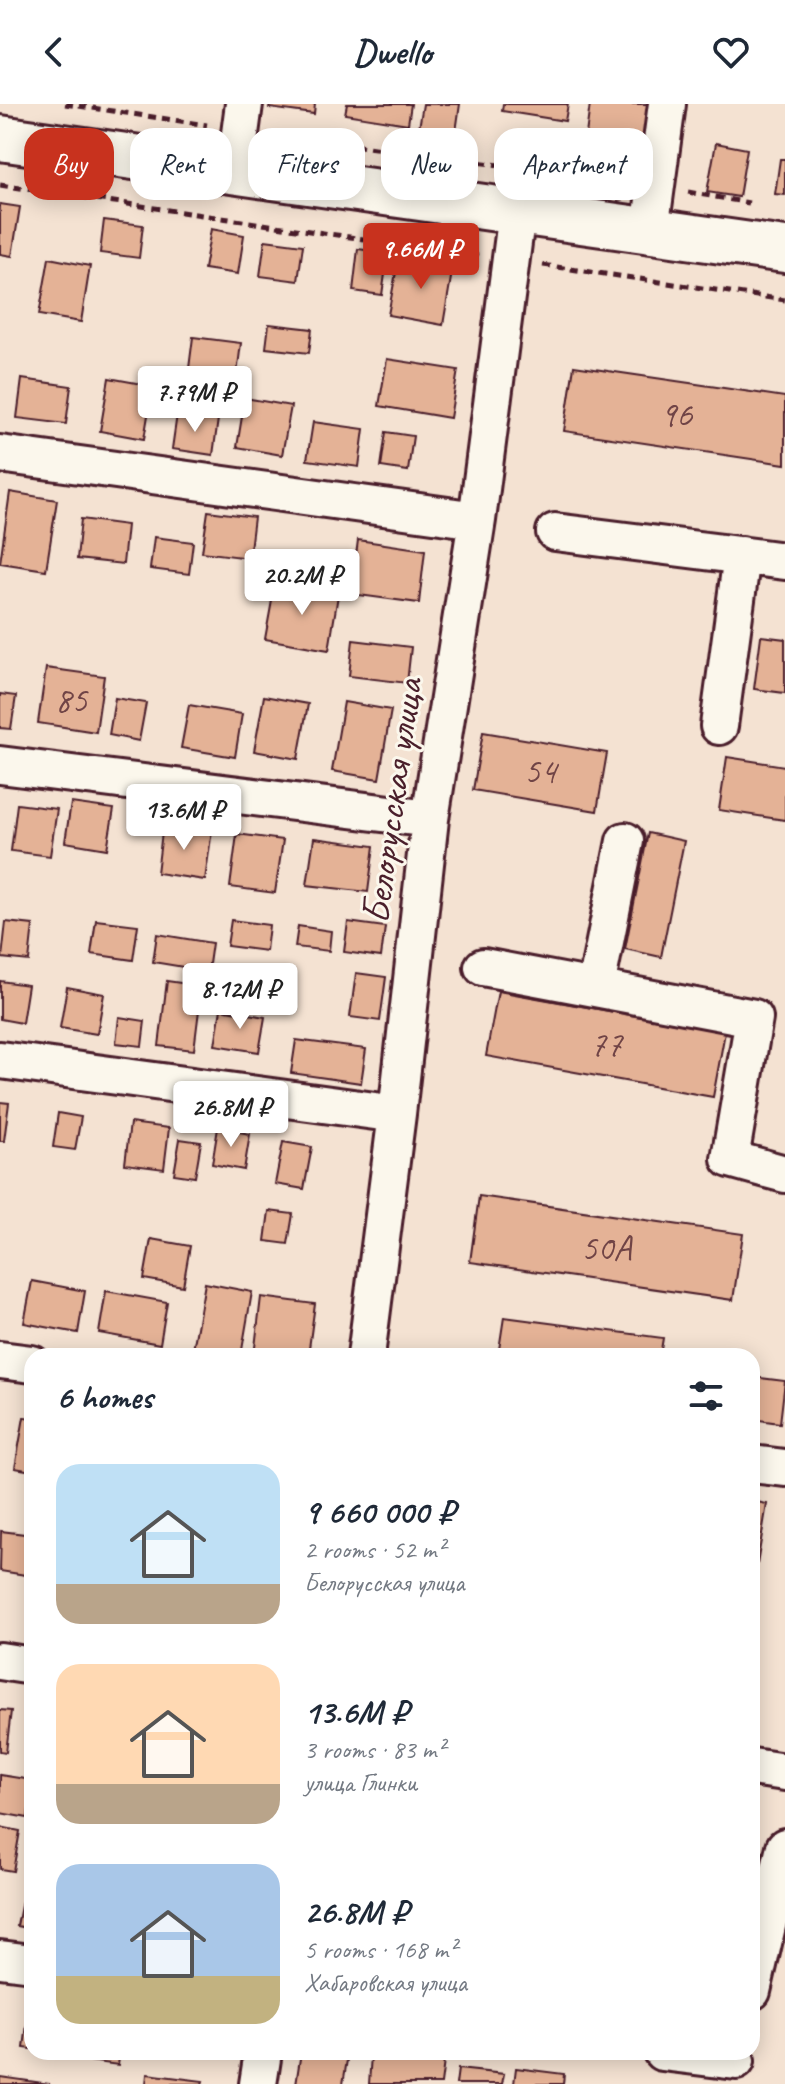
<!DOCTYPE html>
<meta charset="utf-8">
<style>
:root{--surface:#fff;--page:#f6f6f7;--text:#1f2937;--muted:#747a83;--accent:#c8321e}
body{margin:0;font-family:Caveat,sans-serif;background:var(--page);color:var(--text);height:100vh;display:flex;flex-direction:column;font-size:30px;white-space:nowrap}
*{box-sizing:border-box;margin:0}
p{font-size:26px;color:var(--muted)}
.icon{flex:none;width:44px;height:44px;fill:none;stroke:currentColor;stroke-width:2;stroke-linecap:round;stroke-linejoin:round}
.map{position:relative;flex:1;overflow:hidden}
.sheet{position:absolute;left:24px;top:1244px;width:736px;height:712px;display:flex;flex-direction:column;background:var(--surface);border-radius:24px;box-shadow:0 4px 20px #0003}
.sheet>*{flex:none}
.hud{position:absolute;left:24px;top:24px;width:738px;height:72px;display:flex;gap:16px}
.price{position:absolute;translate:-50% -68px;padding:0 18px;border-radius:8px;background:#fff;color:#222;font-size:26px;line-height:52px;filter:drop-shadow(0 2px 4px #0008)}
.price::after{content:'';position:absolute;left:50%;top:48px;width:24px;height:18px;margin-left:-12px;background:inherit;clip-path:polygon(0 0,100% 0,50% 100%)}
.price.current{background:var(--accent);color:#fff}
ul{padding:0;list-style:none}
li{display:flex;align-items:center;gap:24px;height:200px;padding:0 32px}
li span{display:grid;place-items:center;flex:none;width:224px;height:160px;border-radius:24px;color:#555}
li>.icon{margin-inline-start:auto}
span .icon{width:96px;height:96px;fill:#fffc;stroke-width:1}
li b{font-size:34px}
h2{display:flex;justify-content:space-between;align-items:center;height:96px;padding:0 32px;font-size:34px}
.tag{padding:0 28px;border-radius:24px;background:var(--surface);box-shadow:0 4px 20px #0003;font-size:28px;line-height:72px}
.tag.current{background:var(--accent);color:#fff}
header{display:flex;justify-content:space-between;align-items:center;height:104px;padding:0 32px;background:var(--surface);font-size:36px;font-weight:700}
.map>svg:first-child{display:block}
.building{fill:#e4b296;stroke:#4a1f2b;stroke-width:2}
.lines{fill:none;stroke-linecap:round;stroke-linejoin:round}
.minor-casing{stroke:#4a1f2b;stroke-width:42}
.major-casing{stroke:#4a1f2b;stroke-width:50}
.path{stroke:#4a1f2b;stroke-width:5;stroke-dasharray:8 6;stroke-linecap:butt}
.minor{stroke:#fbf7ec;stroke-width:36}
.major{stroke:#fbf7ec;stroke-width:44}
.labels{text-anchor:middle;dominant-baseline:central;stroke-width:6;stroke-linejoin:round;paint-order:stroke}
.number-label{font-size:36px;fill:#704446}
.street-label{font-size:40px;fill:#4a1f2b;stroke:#fbf7ec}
</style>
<header><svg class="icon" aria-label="back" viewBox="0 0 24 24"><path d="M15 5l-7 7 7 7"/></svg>Dwello<svg class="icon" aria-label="heart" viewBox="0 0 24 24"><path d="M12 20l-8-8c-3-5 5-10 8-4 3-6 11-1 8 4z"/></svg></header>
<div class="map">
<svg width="785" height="1980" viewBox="0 0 785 1980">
<rect width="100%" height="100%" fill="#f4e2d2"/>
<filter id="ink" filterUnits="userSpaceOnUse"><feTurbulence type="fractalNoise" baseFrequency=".0125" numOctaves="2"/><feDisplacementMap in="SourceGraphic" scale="16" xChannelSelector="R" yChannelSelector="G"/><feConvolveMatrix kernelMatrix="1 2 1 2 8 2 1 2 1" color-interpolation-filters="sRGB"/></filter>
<g filter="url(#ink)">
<path class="building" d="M 270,0 L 315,0 L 314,10 L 269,4 Z
M 347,0 L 411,0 L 408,20 L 345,10 Z
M 423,0 L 460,0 L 455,35 L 418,30 Z
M 503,0 L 568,0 L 565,17 L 502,7 Z
M 590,0 L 649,0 L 641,54 L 584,46 Z
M 716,39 L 747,45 L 739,93 L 707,88 Z
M 780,55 L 785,55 L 785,91 L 775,90 Z
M 0,100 L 20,103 L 12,152 L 0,150 Z
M 104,116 L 143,121 L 139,154 L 100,149 Z
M 211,125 L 244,131 L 238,170 L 204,165 Z
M 265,136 L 303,141 L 298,177 L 260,172 Z
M 358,145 L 388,149 L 382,191 L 353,187 Z
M 399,152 L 453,162 L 443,221 L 388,211 Z
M 49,154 L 90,162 L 81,218 L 39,211 Z
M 269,220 L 312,225 L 309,249 L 266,244 Z
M 193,233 L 241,239 L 235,286 L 187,280 Z
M 387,255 L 458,266 L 450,314 L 379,302 Z
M 574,262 L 785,293 L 785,360 L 564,327 Z
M 109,274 L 153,282 L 144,335 L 100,327 Z
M 22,275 L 71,282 L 66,320 L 17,314 Z
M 245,294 L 291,302 L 282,351 L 237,343 Z
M 177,310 L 218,315 L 213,351 L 172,345 Z
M 313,318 L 364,325 L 359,363 L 307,356 Z
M 386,328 L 413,332 L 408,367 L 381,363 Z
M 10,388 L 57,396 L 46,466 L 0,459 Z
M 208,407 L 254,413 L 249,454 L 202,448 Z
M 81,415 L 127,421 L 123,460 L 77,455 Z
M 154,433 L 193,438 L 189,470 L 150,465 Z
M 358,436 L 425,446 L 419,499 L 351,490 Z
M 275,480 L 338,491 L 329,546 L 265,535 Z
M 761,532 L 785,535 L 785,589 L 754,585 Z
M 353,536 L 411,543 L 407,579 L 349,572 Z
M 46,564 L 104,572 L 96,628 L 38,619 Z
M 0,590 L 16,592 L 11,625 L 0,624 Z
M 264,592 L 308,600 L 298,655 L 254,647 Z
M 115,594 L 146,599 L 139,637 L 109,631 Z
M 344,598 L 391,606 L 379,675 L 332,667 Z
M 189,601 L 242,610 L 235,653 L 181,644 Z
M 483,628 L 607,649 L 597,707 L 473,686 Z
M 727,653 L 785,662 L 785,716 L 719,706 Z
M 71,699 L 114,705 L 107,745 L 65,738 Z
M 17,700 L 57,705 L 50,752 L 11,747 Z
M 163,720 L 212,726 L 205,776 L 157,769 Z
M 648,729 L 684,737 L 661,853 L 625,845 Z
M 237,730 L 283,736 L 275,789 L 230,783 Z
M 314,734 L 374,742 L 368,788 L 307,781 Z
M 96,816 L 138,821 L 133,856 L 91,850 Z
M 231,816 L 269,821 L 266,847 L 227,842 Z
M 6,818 L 33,821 L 29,857 L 2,854 Z
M 348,818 L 385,823 L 381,853 L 344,848 Z
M 298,822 L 331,827 L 329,847 L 295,843 Z
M 157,830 L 212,839 L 208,867 L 153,858 Z
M 356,869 L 386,873 L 380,917 L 350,913 Z
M 0,877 L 28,881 L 22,919 L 0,915 Z
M 167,877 L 202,882 L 194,946 L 159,942 Z
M 67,883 L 104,890 L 97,930 L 60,924 Z
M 498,887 L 725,928 L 713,993 L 486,952 Z
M 221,905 L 265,913 L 259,948 L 215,941 Z
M 119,913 L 145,917 L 142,942 L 116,939 Z
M 296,936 L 366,945 L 361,979 L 291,969 Z
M 0,998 L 9,999 L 4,1037 L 0,1037 Z
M 58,1009 L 81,1013 L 75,1046 L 53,1043 Z
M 130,1019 L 169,1024 L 164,1065 L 125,1060 Z
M 218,1024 L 250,1030 L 244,1066 L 212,1060 Z
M 180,1035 L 201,1038 L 195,1073 L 174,1070 Z
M 283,1038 L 312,1043 L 304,1085 L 275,1080 Z
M 479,1092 L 743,1130 L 733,1196 L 470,1158 Z
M 269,1107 L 293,1110 L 288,1140 L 265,1137 Z
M 151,1135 L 190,1142 L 183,1182 L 144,1175 Z
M 32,1177 L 85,1187 L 78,1229 L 24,1219 Z
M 205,1179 L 252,1188 L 241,1252 L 193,1246 Z
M 106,1187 L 167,1198 L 160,1240 L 99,1229 Z
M 261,1193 L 315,1200 L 308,1252 L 254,1252 Z
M 504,1213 L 663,1234 L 660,1252 L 498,1252 Z
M 752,1273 L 785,1277 L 780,1319 L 752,1315 Z
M 24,1313 L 32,1314 L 32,1367 L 15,1364 Z
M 752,1397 L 767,1400 L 752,1491 Z
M 1,1427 L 32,1431 L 32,1472 L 0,1467 Z
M 0,1606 L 11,1607 L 6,1648 L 0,1647 Z
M 0,1671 L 32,1676 L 28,1714 L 0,1709 Z
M 0,1723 L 20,1727 L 13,1767 L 0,1765 Z
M 24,1787 L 32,1789 L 32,1825 L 17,1822 Z
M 29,1905 L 32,1906 L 32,1945 L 24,1944 Z
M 82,1948 L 120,1948 L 118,1961 L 81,1956 Z
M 301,1948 L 348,1950 L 343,1980 L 296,1980 Z
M 371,1951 L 444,1957 L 441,1980 L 369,1980 Z
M 516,1964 L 564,1970 L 563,1980 L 514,1980 Z
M 458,1965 L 504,1970 L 502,1980 L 456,1980 Z
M 147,1970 L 203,1977 L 202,1980 L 146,1980 Z
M 0,1973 L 50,1980 L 0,1980 Z"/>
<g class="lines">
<g class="minor-casing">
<path id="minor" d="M 235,67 L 244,0
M 650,126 L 667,0
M 0,350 L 477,416
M 555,428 L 785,457
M 719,622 L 742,451
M 0,661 L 430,715
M 483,863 L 754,914 L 730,1055 L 785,1070
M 596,883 L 625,737
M 0,956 L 397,1010
M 366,1252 L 397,1010 L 430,715 L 477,416 L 517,108
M 0,1256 L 32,1260
M 752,1360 L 785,1364
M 0,1557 L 32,1562
M 752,1663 L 785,1668
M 0,1855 L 32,1859
M 752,1887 L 785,1743
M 662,1948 L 736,1957
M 258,1980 L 263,1948"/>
</g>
<g class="major-casing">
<path id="major" d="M 0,34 L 785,146"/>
</g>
<path class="path" d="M 65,0 L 207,21
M 272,30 L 623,78
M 0,81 L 478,152
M 688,88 L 749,99
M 543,161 L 785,196"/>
<use href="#minor" class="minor"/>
<use href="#major" class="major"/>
</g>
</g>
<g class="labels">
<g class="number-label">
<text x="676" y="310">96</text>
<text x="71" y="596">85</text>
<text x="540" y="667">54</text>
<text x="606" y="940">77</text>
<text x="606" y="1144">50А</text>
</g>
<g class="street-label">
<text transform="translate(392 697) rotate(-82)">Белорусская улица</text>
</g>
</g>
</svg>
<b class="price current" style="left:421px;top:187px">9.66M ₽</b>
<b class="price" style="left:195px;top:330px">7.79M ₽</b>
<b class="price" style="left:302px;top:513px">20.2M ₽</b>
<b class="price" style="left:184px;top:748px">13.6M ₽</b>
<b class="price" style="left:240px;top:927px">8.12M ₽</b>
<b class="price" style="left:231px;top:1045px">26.8M ₽</b>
<div class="hud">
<a class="tag current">Buy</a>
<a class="tag">Rent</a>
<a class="tag">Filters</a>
<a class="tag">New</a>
<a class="tag">Apartment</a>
</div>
<section class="sheet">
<h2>6 homes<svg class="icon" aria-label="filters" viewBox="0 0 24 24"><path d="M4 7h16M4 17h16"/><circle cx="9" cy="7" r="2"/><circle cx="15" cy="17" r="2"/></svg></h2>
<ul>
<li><span style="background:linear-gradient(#bfe0f5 75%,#b9a48a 0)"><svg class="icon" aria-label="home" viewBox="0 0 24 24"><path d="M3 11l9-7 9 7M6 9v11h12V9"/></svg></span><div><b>9 660 000 ₽</b><p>2 rooms · 52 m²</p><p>Белорусская улица</p></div></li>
<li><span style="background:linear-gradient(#ffd9b3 75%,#b9a48a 0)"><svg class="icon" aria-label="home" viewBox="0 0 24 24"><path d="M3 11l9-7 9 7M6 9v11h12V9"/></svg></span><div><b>13.6M ₽</b><p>3 rooms · 83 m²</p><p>улица Глинки</p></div></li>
<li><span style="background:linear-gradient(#a9c7e8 70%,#c2b280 0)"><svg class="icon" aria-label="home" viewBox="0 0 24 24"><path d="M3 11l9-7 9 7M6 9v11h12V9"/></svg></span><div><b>26.8M ₽</b><p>5 rooms · 168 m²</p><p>Хабаровская улица</p></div></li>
</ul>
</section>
</div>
